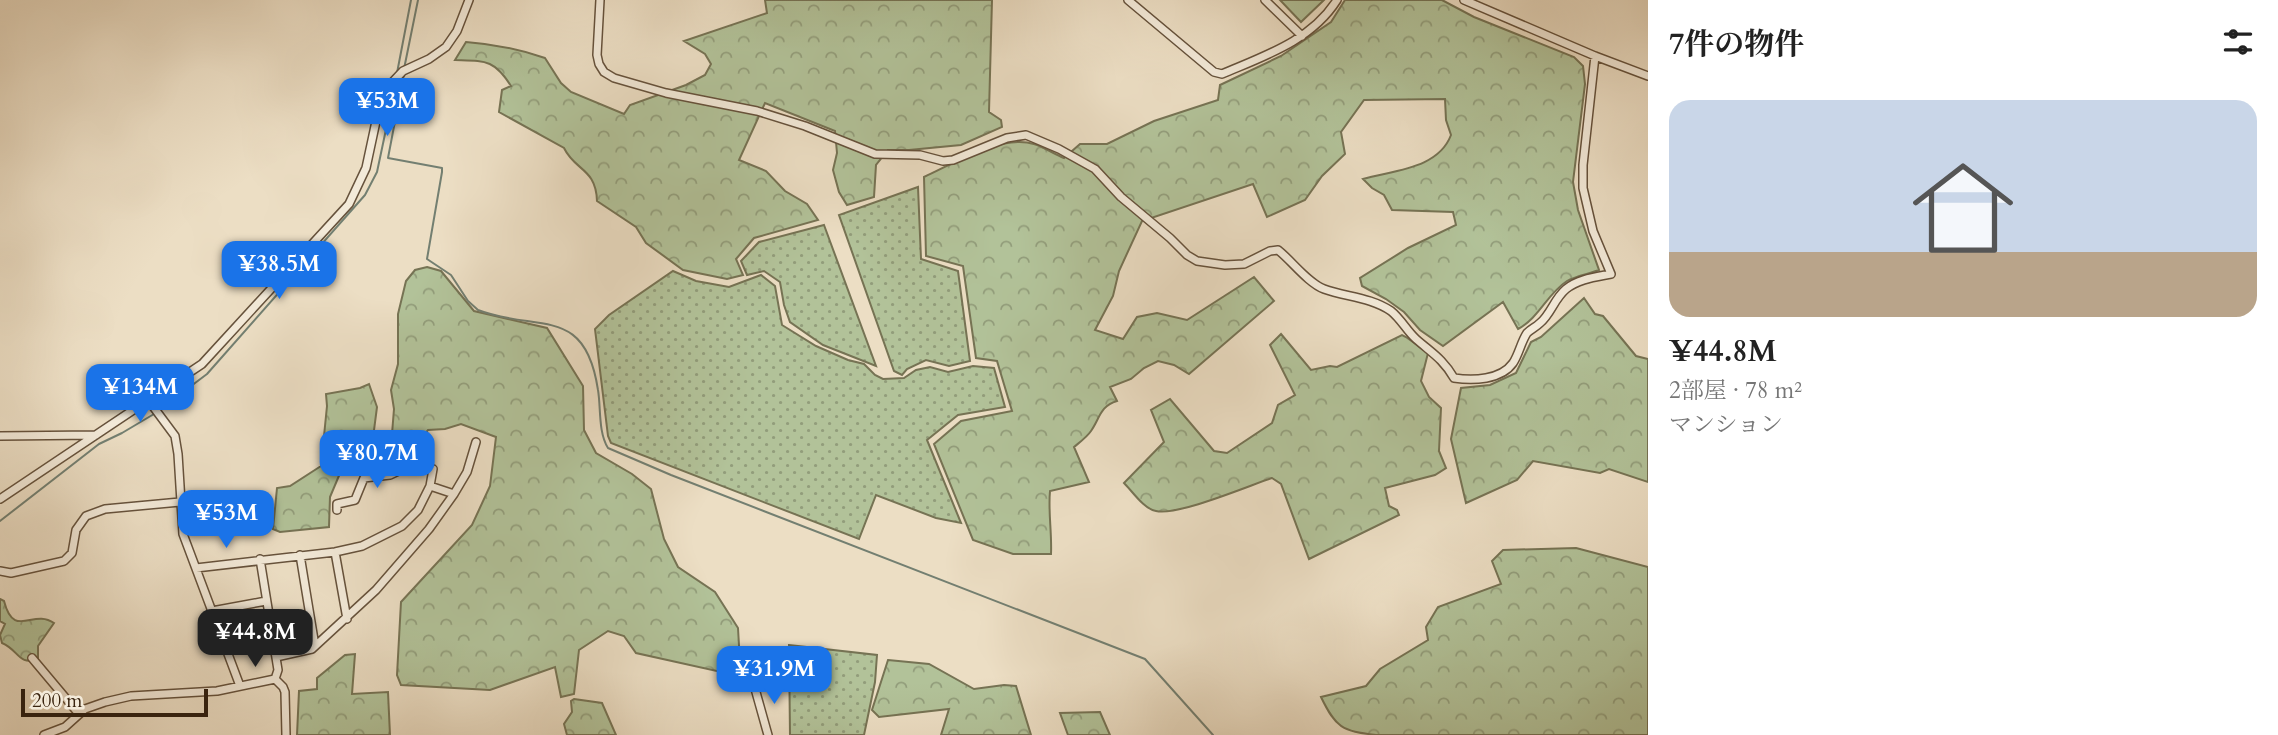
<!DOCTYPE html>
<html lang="ja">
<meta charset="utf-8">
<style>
:root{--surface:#fff;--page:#f6f6f6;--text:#222;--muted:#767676;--line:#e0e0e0;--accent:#1a73e8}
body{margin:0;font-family:Cardo,"Noto Serif JP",serif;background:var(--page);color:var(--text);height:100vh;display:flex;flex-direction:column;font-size:26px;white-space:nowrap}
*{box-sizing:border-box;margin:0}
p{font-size:23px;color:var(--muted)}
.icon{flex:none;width:38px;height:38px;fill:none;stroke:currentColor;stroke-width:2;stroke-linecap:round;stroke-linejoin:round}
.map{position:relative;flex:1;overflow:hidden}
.side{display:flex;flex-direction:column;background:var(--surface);width:630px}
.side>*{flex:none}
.scale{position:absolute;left:21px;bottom:18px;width:187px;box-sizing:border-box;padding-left:7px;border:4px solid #3a240f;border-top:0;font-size:19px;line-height:24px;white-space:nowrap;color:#3a240f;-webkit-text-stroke:5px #f3ead9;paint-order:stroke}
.price{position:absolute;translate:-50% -60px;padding:0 16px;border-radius:14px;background:var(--accent);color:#fff;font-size:23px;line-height:46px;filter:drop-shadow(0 2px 4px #0008)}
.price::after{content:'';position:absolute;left:50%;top:42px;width:21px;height:16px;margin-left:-10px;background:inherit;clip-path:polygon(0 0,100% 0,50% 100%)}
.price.selected{background:#222;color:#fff}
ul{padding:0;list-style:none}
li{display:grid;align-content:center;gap:14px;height:371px;padding:0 21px}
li+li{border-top:2px solid var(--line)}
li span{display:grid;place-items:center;height:217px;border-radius:21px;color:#555}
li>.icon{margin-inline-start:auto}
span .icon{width:126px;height:126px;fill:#fffc;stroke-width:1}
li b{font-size:30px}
h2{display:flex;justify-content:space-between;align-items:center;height:84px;padding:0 21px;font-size:30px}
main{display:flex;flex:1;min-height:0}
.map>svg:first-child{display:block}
.grass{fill:url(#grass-dots);stroke:#767354;stroke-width:2}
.forest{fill:url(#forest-crowns);stroke:#767354;stroke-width:2}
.park{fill:#b2c299;stroke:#767354;stroke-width:2}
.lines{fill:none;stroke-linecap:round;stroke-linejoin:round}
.stream{stroke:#737f71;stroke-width:2}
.minor-casing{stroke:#66523c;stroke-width:10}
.minor{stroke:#f3ead9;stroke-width:7}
</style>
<main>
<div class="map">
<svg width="1648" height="735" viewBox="0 0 1648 735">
<defs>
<pattern id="grass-dots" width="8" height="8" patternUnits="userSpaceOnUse" patternTransform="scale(1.75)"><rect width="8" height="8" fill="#b2c299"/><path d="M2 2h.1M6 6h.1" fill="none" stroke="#929d7b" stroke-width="1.8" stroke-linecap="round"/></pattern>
<pattern id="forest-crowns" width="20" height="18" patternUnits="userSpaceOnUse" patternTransform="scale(1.75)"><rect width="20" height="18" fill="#b2c299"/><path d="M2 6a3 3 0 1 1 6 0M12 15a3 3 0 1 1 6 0" fill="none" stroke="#929d7b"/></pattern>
</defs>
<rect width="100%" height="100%" fill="#ecdec4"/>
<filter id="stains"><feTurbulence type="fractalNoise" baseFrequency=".00286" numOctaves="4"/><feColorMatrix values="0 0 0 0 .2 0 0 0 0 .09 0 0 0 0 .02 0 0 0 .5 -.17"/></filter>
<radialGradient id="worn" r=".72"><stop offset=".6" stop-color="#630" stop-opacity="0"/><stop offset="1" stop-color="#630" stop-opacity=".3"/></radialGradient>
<path class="grass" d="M 918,187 L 921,259 L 958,271 L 970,361 L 949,366 L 926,360 L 907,369 L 902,375 L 894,371 L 839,215 Z
M 824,225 L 876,366 L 823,345 L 790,322 L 784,305 L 780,282 L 764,271 L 747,275 L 741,261 L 759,242 Z
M 673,271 L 696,281 L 729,287 L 761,275 L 775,286 L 782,325 L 816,346 L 848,360 L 864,364 L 875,375 L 883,379 L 904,378 L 916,370 L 930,367 L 948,372 L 973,366 L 994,368 L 1005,407 L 958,415 L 927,440 L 961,523 L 936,518 L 876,495 L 859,539 L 611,443 L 608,436 L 595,329 L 609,315 Z
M 789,645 L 877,655 L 875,682 L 864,735 L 790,735 Z"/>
<path class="forest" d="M 765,0 L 992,0 L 989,112 L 1001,120 L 1002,127 L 961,145 L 909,150 L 888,150 L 876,165 L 874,197 L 847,205 L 839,192 L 833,170 L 837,153 L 835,131 L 765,103 L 739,160 L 766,171 L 785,191 L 807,204 L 818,220 L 754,238 L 736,259 L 743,275 L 727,279 L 683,270 L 646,243 L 636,227 L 597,201 C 596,168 575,171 564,148 L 499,112 L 502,90 L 511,86 C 494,59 485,61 455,60 L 466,42 C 493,44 519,49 545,58 L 561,83 L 571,92 L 624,114 L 630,105 L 686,85 L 705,75 L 711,64 L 705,54 L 684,41 L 767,13 Z
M 1345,0 L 1442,0 L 1474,17 L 1574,57 L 1583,66 L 1585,84 L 1573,182 L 1578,210 L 1599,270 C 1589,274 1576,276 1567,281 C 1547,294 1539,318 1518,329 L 1503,302 L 1443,346 L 1420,330 L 1404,312 L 1386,299 L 1362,286 L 1360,278 L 1408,248 L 1456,225 L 1453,212 L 1392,210 L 1384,195 L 1372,188 L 1363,179 C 1394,170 1438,169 1451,135 L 1446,120 L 1445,99 L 1364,100 L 1341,132 L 1345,154 L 1322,176 L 1305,200 L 1267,217 L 1253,184 L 1142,221 L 1119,271 L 1113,296 L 1095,330 L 1123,339 L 1137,317 L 1157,313 L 1187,320 L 1254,277 L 1274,301 L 1189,374 L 1174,365 L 1158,361 L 1144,368 L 1131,379 L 1110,387 L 1117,401 C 1100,406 1100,418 1091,431 C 1087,437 1080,442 1074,447 L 1089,482 L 1050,491 C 1048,512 1052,532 1051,554 L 1013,554 L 973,540 L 934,444 L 961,421 L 1012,411 L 997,361 L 976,358 L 963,266 L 926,256 L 924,177 C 953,164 1001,134 1034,144 C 1044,147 1054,154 1064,158 L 1080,144 L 1107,144 L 1154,121 L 1218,100 L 1220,85 L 1281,56 L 1331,22 Z
M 427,267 L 441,271 L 474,311 L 547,328 L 583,386 L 584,430 L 596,453 L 632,474 L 651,489 L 664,539 L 678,567 L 715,592 L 738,628 L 740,663 L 730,674 L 636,653 L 624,636 L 608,631 L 579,650 L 574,694 L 561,697 L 555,667 L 490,690 L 401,685 L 397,675 L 401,602 L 472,525 L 490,486 L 496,437 L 461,424 L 445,429 L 428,430 L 414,449 L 406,450 L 392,434 L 394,409 L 391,390 L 398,364 L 398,314 L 406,281 L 415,270 Z
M 1584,298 L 1595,314 L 1603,316 L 1636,356 L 1648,359 L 1648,482 L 1609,469 L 1600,473 L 1533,461 L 1517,480 L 1466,503 L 1451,439 L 1461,388 L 1490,385 L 1516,373 L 1531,342 L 1541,337 Z
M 1281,334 L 1311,370 L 1330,366 L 1337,367 L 1402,335 L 1406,337 L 1428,353 L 1421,381 L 1429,397 L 1441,408 L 1439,451 L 1446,468 L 1435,475 L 1385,488 L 1389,506 L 1397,510 L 1399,515 L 1309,559 L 1281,484 L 1272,478 C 1248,486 1178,516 1156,511 C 1144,509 1133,492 1124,483 L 1164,442 L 1151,410 L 1170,399 L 1214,451 L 1227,453 L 1272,423 L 1278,405 L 1295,395 L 1270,345 Z
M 369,384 L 377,407 L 373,438 L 346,459 L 330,497 L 329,527 L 280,532 L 273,529 L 277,488 L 290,486 L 321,466 L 327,406 L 326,394 L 360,388 Z
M 1576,548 L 1648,567 L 1648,735 L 1376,735 C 1342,731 1336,728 1321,697 L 1366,686 L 1380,669 L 1428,640 L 1426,627 L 1438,607 L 1501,584 L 1492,561 L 1503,550 Z
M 0,599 L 4,601 C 14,640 33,608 54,623 L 38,646 L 38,659 C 18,666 19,650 2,643 L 0,635 L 5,624 L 0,621 Z
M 355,654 L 352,694 L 388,692 L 390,735 L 297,735 L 299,691 L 317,689 L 317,678 L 345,655 Z
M 888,660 L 929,664 L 974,689 L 1004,685 L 1016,686 L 1031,735 L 941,735 L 949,709 L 879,717 L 872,710 Z
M 574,699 L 602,703 L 616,735 L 567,735 L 564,724 L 572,712 L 571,701 Z
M 1100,712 L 1110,735 L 1068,735 L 1060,713 Z"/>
<path class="park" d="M 1280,0 L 1324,0 L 1301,22 Z"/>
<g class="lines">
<path class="stream" d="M 404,69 L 418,0
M 397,73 L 411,0
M 404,74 L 388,158 L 442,168 L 442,172 L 427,259 L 451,275 L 468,301 L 478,310 C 538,333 585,304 598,390 C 601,407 598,432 608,448 L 671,475 L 1145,659 L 1213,735
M 158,411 L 207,374 L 365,195 L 377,172 L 396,82
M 0,521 L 99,444 L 122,433 L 154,414"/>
<g class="minor-casing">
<path id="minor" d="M 600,0 L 597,55 L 599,64 L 604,72 L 614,78 L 666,93 L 757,111 L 805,126 L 875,154 L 920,155 L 943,161 L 953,160 L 1007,138 L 1026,135 L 1059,149 L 1095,169 L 1121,197 L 1170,238 L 1187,255 L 1197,261 L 1225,265 L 1244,264 L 1270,251 L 1278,250 C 1291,260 1308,283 1324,289 C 1346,297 1370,297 1391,311 C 1401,319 1407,331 1416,339 C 1432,353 1443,359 1454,378 C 1473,381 1501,380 1513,363 C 1519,354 1521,342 1527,333 C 1531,329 1536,327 1540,323 C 1551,314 1554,299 1566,289 C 1578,279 1596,277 1611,274 L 1593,231 L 1583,188 L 1583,165 L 1595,56
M 1128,0 L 1214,72 L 1222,74 C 1264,56 1311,41 1337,0
M 1265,0 L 1302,36
M 1464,0 L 1595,56 L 1648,76
M 149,401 L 175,436 L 178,454 L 183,534 L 240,686
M 0,436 L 96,435
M 0,499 L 202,364 L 349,204 L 366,168 L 378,112 L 386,89 L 403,71 L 429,59 L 446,47 L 457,31 L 469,0
M 337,510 L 337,504 L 355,500 L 364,478 L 390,475 L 411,465 L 433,469 L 430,486
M 335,552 L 347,619
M 300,555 L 315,646
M 260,559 L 278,670 L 275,679
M 196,568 L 335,552 L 362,546 L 402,526 L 418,510 L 430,486 L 454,494
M 0,571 L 11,573 L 64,561 L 72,553 L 76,530 L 86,516 L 105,509 L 180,502
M 212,611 L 266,601
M 226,648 L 273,640
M 276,657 L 312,649 L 376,590 L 429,529 L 454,494 L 467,472 L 476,442
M 32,658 L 79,714
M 275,679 L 283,687 L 285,692 L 286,735
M 754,685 L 768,735
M 44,735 L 65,727 L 85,709 L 105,702 L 131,696 L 217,691 L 275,679"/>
</g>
<use href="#minor" class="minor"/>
</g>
<rect width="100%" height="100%" filter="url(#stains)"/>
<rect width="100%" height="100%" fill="url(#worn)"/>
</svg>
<div class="scale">200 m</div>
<b class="price" style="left:387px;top:138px">¥53M</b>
<b class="price" style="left:279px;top:301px">¥38.5M</b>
<b class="price" style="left:140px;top:424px">¥134M</b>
<b class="price" style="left:377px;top:490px">¥80.7M</b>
<b class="price" style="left:226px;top:550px">¥53M</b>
<b class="price selected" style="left:255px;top:669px">¥44.8M</b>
<b class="price" style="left:774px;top:706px">¥31.9M</b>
</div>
<section class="side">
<h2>7件の物件<svg class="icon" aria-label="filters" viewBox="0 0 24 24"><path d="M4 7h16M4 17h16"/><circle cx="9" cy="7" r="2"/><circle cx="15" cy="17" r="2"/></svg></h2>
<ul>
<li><span style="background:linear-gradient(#c9d6e8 70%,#b9a48a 0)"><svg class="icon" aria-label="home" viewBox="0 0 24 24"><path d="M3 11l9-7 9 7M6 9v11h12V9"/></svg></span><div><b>¥44.8M</b><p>2部屋 · 78 m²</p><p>マンション</p></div></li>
</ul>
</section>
</main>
